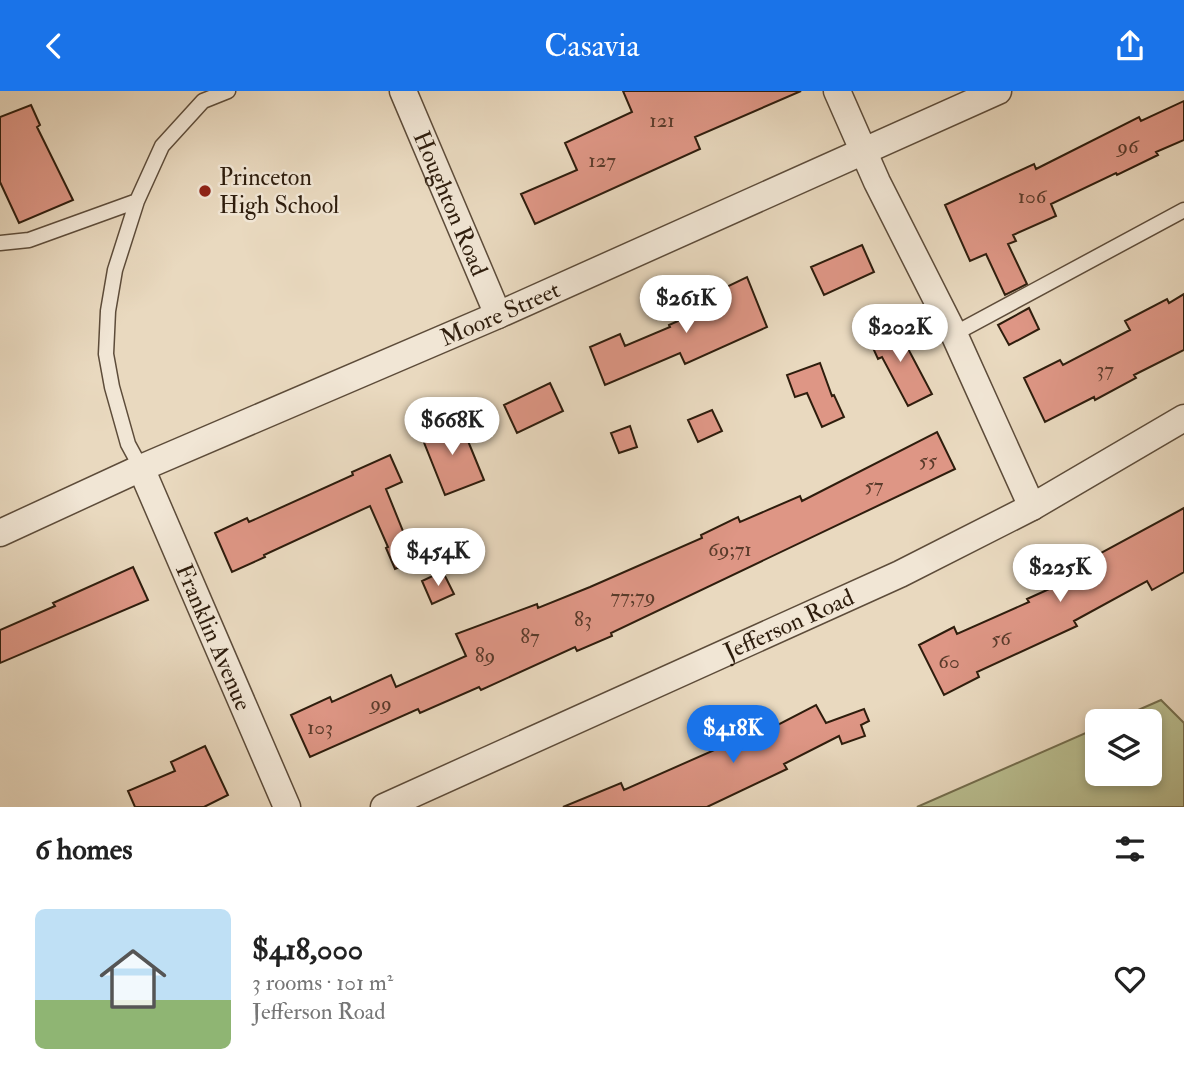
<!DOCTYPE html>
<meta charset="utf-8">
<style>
:root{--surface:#fff;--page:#f2f2f2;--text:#222;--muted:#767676;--line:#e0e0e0;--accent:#1a73e8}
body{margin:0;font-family:"IM FELL Double Pica",serif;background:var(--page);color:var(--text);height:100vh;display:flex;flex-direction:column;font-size:26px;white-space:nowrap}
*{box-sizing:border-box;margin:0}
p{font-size:23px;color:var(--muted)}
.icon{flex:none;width:38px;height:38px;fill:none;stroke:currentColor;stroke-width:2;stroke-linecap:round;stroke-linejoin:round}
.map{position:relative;height:716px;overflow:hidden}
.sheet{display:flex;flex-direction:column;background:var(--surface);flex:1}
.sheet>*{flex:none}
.fabs{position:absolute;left:1085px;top:618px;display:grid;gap:14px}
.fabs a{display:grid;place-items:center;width:77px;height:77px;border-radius:10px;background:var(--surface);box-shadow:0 4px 10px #0003;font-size:35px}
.price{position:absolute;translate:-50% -60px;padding:0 16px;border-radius:24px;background:#fff;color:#222;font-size:23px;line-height:46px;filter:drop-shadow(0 2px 4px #0008)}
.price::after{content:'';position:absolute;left:50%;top:42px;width:21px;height:16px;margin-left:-10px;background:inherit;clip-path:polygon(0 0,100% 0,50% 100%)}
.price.current{background:var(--accent);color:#fff}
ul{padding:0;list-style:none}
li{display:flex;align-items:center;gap:21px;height:175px;padding:0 35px}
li+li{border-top:2px solid var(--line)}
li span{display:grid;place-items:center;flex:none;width:196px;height:140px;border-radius:10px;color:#555}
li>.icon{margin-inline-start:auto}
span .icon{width:84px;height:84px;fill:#fffc;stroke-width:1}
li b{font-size:30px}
h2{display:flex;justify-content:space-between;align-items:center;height:84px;padding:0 35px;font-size:30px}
header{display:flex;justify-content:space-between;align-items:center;height:91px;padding:0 35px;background:var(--accent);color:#fff;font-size:32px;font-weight:600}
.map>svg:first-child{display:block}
.green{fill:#b9be90;stroke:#746e4e;stroke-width:2}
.building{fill:#de9685;stroke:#2e1d0d;stroke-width:2}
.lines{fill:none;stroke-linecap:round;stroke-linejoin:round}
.service-casing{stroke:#5d4c3a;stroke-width:17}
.minor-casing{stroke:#5d4c3a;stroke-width:29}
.service{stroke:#f1e6d5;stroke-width:14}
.minor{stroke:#f1e6d5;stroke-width:26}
.poi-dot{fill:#8f2418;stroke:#f1e6d5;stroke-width:2.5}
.labels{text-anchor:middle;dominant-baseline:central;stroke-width:5;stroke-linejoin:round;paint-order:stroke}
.number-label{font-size:21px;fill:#5a3b2b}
.poi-label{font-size:24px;fill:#2e1d0d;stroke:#f1e6d5;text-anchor:start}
.street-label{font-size:24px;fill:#2e1d0d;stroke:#f1e6d5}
</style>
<header><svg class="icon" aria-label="back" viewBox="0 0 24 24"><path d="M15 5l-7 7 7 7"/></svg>Casavia<svg class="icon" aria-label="share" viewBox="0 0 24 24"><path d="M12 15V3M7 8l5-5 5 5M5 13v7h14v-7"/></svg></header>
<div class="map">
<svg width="1184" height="716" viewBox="0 0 1184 716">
<rect width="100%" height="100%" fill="#e9d9bf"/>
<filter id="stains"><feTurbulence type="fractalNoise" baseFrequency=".00286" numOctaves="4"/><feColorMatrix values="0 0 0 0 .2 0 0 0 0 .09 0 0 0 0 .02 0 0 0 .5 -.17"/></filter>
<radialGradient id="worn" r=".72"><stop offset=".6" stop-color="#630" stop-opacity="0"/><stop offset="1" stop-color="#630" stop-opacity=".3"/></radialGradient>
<path class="green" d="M 1161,609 L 1184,632 L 1184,716 L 917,716 L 1097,637 L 1097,682 L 1150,682 L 1150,630 L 1113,630 Z"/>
<path class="building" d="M 623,0 L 801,0 L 695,46 L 700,58 L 535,133 L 521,103 L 577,79 L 565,52 L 632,21 Z
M 1184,10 L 1184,49 L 1156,61 L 1158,64 L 1117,84 L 1116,82 L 1051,113 L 1056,125 L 1013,144 L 1016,150 L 1008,153 L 1027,193 L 1005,204 L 986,163 L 970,170 L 945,114 L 1034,73 L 1036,78 L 1139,26 L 1141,30 Z
M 31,14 L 40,34 L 37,36 L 73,109 L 19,132 L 0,91 L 0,26 Z
M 862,154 L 874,181 L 824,204 L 811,176 Z
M 747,186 L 767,236 L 685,273 L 680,262 L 605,294 L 590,256 L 620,243 L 625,255 L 670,236 L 669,234 L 718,212 L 714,202 Z
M 1184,203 L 1184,259 L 1134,284 L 1136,287 L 1095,309 L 1094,306 L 1045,331 L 1024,287 L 1060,269 L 1063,274 L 1130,239 L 1125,230 L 1167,208 L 1169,212 Z
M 1029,217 L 1039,238 L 1009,254 L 998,234 Z
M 895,233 L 932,303 L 908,315 L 882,266 L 878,268 L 868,246 Z
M 820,272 L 832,305 L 834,304 L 844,326 L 822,336 L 807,302 L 795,306 L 787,284 Z
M 550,292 L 563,320 L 517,342 L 504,314 Z
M 712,319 L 722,340 L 698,351 L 688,329 Z
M 459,328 L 484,389 L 445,404 L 421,344 Z
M 630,335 L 637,356 L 619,362 L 611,342 Z
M 937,341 L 955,378 L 611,542 L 612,545 L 577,560 L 575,556 L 481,599 L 479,596 L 420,622 L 418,618 L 310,666 L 291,624 L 330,606 L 332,611 L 391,584 L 396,596 L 466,565 L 456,543 L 537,513 L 538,517 L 590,496 L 702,447 L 701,444 L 738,426 L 740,431 L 800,405 L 802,410 Z
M 390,364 L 402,391 L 386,398 L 415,470 L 395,478 L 386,457 L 388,456 L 370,415 L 264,464 L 265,466 L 232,481 L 215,442 L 247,427 L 249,431 L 353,384 L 352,381 Z
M 1184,417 L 1184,481 L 1152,499 L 1147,490 L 1074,530 L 1077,535 L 977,581 L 979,586 L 944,604 L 919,554 L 954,536 L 957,543 L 1029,511 L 1027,508 L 1078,485 L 1073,477 Z
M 133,476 L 148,509 L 0,572 L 0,539 L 55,515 L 53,512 Z
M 441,481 L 443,485 L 445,485 L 454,503 L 432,513 L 422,490 Z
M 816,614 L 826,632 L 864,618 L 869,630 L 861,634 L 865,645 L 842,653 L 839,645 L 784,673 L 787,678 L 707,716 L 563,716 L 621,692 L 624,699 L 721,656 L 722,658 L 766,636 L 768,639 Z
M 205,655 L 228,704 L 204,716 L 135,716 L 128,700 L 175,680 L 171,671 Z"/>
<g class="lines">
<g class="service-casing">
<path id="service" d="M 0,152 L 29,149 L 137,110
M 954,243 L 1184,119
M 141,377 L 128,353 L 112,296 L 106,263 L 108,220 L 115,179 L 137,110 L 162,55 L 203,10 L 228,0"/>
</g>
<g class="minor-casing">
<g id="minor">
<path id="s1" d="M 403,0 L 498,224"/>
<path d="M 837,0 L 877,91 L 954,243 L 1032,416"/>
<path id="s2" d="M 141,377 L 287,716"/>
<path id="s3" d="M 0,442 L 141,377 L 498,224 L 998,0"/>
<path id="s4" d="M 384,716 L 900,483 L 1032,416 L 1184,327"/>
</g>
</g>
<use href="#service" class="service"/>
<use href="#minor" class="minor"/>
</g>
<circle class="poi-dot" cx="205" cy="100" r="7"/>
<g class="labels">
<g class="number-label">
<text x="662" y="29">121</text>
<text x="1128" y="55">96</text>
<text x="602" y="69">127</text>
<text x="1032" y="105">106</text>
<text x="1105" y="278">37</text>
<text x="928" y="369">55</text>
<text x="874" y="394">57</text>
<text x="730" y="458">69;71</text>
<text x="633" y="505">77;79</text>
<text x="583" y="528">83</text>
<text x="530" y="545">87</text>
<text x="1001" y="547">56</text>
<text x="485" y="564">89</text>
<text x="949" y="570">60</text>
<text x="381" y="612">99</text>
<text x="320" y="636">103</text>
</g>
<g class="poi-label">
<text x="219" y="86">Princeton<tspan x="219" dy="28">High School</tspan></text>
</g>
<g class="street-label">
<text stroke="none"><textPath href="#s1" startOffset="122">Houghton Road</textPath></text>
<text stroke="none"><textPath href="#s3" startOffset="546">Moore Street</textPath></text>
<text stroke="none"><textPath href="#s4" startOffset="444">Jefferson Road</textPath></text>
<text stroke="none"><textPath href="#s2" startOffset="184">Franklin Avenue</textPath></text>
</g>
</g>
<rect width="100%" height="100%" filter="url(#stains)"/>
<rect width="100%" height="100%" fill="url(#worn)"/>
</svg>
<div class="fabs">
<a><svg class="icon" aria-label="layers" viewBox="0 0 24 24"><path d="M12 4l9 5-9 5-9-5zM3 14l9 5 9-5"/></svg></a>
</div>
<b class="price" style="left:686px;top:244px">$261K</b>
<b class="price" style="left:900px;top:273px">$202K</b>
<b class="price" style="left:452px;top:366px">$668K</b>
<b class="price" style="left:438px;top:497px">$454K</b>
<b class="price" style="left:1060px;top:513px">$225K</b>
<b class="price current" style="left:733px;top:674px">$418K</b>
</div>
<section class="sheet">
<h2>6 homes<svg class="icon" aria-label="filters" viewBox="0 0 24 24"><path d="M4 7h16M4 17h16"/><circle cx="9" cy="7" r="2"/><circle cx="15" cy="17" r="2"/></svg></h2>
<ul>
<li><span style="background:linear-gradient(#bfe0f5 65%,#8fb573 0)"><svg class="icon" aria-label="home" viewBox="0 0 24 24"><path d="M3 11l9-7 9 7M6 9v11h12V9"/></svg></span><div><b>$418,000</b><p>3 rooms · 101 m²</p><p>Jefferson Road</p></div><svg class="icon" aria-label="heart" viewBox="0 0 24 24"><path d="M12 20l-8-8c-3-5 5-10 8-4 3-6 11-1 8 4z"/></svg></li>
</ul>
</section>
